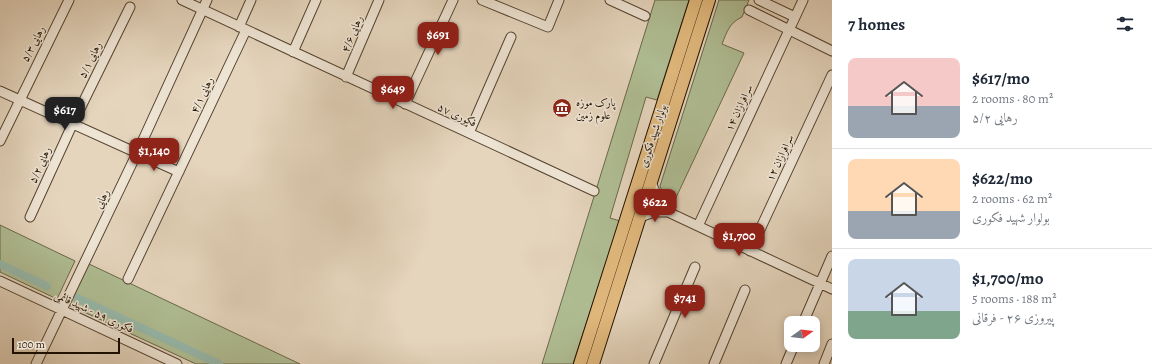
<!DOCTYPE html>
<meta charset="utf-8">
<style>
:root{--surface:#fff;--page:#f6f6f7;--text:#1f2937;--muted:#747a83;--line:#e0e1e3;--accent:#8f2418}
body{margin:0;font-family:Alegreya,Amiri,serif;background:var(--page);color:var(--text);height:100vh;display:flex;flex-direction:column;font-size:15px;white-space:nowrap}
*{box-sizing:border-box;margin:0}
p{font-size:13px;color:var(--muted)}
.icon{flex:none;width:22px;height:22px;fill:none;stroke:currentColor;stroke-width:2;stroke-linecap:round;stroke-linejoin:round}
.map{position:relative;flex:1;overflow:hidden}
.details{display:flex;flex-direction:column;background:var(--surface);width:320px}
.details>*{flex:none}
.needle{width:26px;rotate:75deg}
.fabs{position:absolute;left:784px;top:316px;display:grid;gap:8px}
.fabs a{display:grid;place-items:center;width:36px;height:36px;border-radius:8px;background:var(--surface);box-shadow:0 2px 10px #0003;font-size:20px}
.scale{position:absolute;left:12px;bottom:10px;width:108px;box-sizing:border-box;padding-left:4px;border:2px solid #231200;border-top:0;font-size:11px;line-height:14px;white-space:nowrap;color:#231200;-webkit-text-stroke:3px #eee4d4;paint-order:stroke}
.price{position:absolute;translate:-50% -34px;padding:0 9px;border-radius:8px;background:var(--accent);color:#fff;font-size:13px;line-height:26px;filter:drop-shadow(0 1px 2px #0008)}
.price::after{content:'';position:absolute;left:50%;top:24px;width:12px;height:9px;margin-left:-6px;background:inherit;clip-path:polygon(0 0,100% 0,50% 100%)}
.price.active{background:#222;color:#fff}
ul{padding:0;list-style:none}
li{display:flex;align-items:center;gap:12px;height:100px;padding:0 16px}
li+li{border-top:1px solid var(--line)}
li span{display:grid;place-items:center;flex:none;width:112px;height:80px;border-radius:8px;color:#555}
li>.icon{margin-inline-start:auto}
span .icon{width:48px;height:48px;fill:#fffc;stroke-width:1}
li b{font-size:17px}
h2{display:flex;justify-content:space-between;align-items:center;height:48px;padding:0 16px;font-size:17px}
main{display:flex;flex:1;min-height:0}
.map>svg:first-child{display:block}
.green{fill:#b0be94;stroke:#6a684a}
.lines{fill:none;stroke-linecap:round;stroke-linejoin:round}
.canal{stroke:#97b9ab;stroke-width:8}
.minor-casing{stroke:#54432f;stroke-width:11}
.major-casing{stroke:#231200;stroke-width:14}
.minor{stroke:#eee4d4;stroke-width:9}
.major{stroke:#e2ba7e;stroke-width:12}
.labels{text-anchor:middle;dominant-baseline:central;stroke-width:3;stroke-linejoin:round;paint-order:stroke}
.street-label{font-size:11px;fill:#231200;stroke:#eee4d4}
.poi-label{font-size:11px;fill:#231200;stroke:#eee4d4;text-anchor:start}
</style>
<main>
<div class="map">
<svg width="832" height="364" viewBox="0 0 832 364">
<rect width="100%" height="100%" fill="#e5d5bd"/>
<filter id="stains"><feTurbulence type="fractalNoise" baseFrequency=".005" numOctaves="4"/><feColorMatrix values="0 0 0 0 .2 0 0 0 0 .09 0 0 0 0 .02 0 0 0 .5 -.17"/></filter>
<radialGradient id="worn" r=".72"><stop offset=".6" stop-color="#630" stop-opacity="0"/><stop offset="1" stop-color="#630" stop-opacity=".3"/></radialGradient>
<path class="green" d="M 655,0 L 689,0 L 657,100 L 646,97 L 610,218 L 620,221 L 573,364 L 542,364 Z
M 719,0 L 749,0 L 742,17 C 729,23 727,32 722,44 L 744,53 L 673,204 L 665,198 L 660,186 Z
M 0,225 L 75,261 L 57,299 L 0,272 Z
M 87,263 L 300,364 L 196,364 L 69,305 Z"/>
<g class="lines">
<path class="canal" d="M 0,264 L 47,286
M 77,298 L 219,364"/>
<g class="minor-casing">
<path id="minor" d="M 182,0 L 594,191
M 482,0 L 548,27 L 559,0
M 610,0 L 645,16
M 759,0 L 795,17
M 749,10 L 832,51
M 239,27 L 251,0
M 293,52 L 316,0
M 346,77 L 379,0
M 0,91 L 179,172
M 405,104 L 453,0
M 469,133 L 511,37
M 0,141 L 69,0
M 651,182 L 658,199 L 668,212
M 30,217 L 73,123 L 130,7
M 640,217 L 654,212 L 668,212 L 832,289
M 698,226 L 803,0
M 750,251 L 832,75
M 128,279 L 246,30
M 0,281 L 177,364
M 803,323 L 832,256
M 36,364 L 137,153 L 207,0
M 654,364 L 695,267
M 714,364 L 745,290
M 786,364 L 794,345
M 824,364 L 832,344"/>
</g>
<g class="major-casing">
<path id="major" d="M 580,364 L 696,0
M 593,364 L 709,0"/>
</g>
<use href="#minor" class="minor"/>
<use href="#major" class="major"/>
</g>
<defs>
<g id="museum-disc" transform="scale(1)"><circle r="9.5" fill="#8f2418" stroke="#eee4d4"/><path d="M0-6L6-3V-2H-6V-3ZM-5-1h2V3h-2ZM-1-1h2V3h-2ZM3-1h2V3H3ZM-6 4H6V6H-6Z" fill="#fff"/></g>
</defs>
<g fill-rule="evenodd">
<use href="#museum-disc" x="562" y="108"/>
</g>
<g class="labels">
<g class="street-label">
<text transform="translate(352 34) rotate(-67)">رهایی ۴/۶</text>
<text transform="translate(33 44) rotate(-63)">رهایی ۵/۳</text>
<text transform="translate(90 60) rotate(-64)">رهایی ۵/۱</text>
<text transform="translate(202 95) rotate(-65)">رهایی ۴/۱</text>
<text transform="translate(739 108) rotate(-65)">سرافرازان ۱۴</text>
<text transform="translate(457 115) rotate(25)">فکوری ۵۷</text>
<text transform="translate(653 136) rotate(-72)">بولوار شهید فکوری</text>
<text transform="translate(780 158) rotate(-65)">سرافرازان ۱۲</text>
<text transform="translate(40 165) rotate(-66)">رهایی ۵/۲</text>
<text transform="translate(102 199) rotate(-65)">رهایی</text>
<text transform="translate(94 312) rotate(25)">فکوری ۵۹ - شهید قائمی</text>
</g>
<g class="poi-label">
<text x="576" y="102">پارک موزه<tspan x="576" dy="13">علوم زمین</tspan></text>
</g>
</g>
<rect width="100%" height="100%" filter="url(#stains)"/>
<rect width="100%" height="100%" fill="url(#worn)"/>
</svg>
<div class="fabs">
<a><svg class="needle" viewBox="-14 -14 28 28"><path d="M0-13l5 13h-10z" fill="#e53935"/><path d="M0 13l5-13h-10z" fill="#747a83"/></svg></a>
</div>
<div class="scale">100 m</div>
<b class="price" style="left:438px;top:56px">$691</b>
<b class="price" style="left:393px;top:110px">$649</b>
<b class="price active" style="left:65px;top:131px">$617</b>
<b class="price" style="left:154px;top:172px">$1,140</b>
<b class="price" style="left:655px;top:223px">$622</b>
<b class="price" style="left:739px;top:257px">$1,700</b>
<b class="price" style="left:685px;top:319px">$741</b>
</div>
<section class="details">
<h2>7 homes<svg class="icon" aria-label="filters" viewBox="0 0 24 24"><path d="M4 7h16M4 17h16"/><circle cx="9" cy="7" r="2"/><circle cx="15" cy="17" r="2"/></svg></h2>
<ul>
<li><span style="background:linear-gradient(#f6c9c9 60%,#9aa5b1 0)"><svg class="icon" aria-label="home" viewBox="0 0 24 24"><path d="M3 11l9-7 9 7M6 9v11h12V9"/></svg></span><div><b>$617/mo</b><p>2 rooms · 80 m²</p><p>رهایی ۵/۲</p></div></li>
<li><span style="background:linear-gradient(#ffd9b3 65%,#9aa5b1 0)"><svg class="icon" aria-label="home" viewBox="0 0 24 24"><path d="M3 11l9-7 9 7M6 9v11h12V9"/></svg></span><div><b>$622/mo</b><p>2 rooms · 62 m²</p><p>بولوار شهید فکوری</p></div></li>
<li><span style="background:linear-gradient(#c9d6e8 65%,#7fa58c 0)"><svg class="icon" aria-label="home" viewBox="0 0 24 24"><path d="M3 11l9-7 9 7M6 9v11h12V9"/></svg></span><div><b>$1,700/mo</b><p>5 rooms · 188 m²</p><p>پیروزی ۲۶ - فرقانی</p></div></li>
</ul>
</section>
</main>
